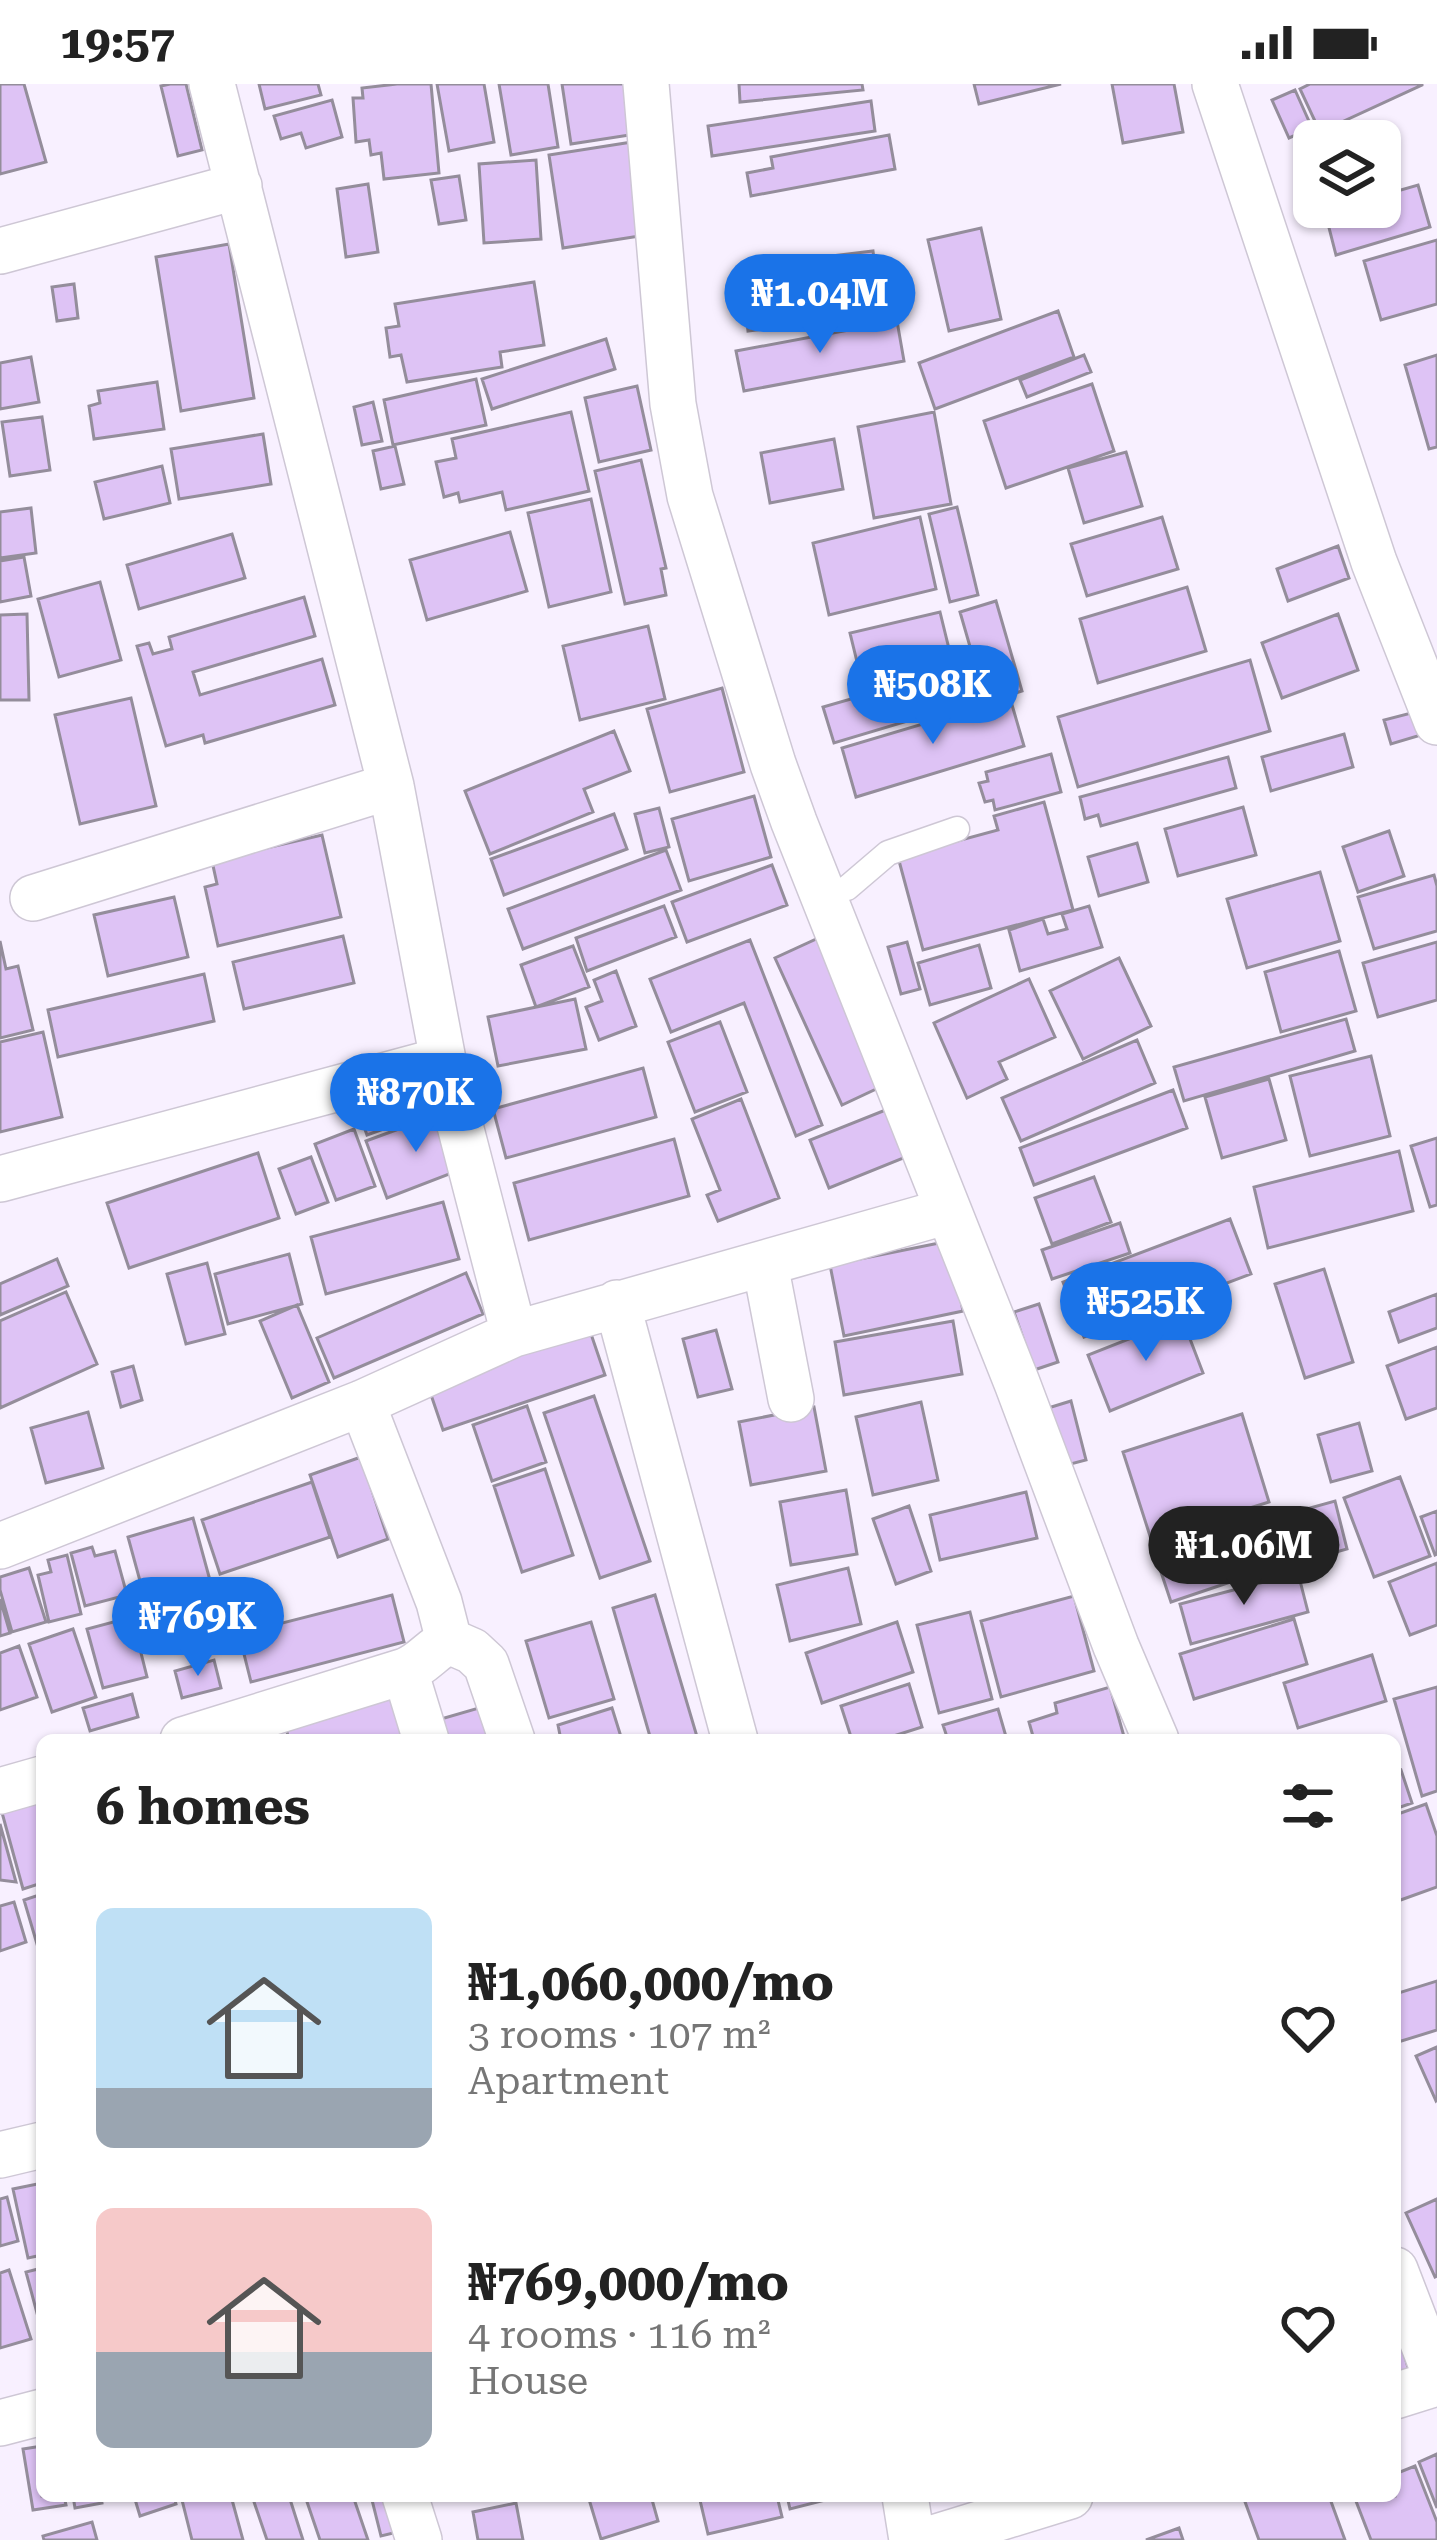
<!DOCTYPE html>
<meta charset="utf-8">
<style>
:root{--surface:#fff;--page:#f6f6f6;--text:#222;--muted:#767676;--accent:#1a73e8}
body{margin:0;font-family:"Roboto Serif",serif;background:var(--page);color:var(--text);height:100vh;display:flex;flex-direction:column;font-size:45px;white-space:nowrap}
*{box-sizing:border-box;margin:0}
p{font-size:39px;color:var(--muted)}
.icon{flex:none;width:66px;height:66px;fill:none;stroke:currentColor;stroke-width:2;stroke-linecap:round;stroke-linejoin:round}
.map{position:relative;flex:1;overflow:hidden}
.drawer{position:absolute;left:36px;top:1650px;width:1365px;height:768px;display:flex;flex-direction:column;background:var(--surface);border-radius:18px;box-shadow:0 3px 9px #0004}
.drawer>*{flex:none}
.tools{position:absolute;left:1293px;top:36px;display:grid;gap:24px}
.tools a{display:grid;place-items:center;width:108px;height:108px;border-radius:18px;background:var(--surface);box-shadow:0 3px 9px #0004;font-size:60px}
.price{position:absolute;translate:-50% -102px;padding:0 27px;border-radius:42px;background:var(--accent);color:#fff;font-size:39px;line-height:78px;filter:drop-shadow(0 3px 6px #0008)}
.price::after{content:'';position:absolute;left:50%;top:72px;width:36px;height:27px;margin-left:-18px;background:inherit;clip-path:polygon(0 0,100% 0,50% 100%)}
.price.active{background:#222;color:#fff}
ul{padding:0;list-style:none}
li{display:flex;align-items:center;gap:36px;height:300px;padding:0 60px}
li span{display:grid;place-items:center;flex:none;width:336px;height:240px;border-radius:18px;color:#555}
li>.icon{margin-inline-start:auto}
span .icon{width:144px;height:144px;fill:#fffc;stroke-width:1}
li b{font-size:51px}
h2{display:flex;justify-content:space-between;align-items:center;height:144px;padding:0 60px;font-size:51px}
.status{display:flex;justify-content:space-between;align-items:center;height:84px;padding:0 60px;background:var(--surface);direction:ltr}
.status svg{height:33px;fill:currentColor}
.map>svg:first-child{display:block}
.building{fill:#dec3f5;stroke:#948d9b;stroke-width:3}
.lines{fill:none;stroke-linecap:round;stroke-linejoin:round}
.lane-casing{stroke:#cec7d5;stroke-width:27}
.street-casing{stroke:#cec7d5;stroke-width:48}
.lane{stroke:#fff;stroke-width:24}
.street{stroke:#fff;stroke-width:45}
</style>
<div class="status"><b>19:57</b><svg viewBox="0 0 49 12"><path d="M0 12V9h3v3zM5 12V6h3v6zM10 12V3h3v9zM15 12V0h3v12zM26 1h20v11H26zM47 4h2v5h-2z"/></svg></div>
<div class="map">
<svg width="1437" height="2456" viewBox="0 0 1437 2456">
<rect width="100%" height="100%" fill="#f8f0ff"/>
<path class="building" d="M 0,0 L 24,0 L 46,78 L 0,90 Z
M 170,0 L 186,0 L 202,66 L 178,72 L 161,2 Z
M 259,0 L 318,0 L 321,11 L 265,25 Z
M 397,0 L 431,0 L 439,89 L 384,95 L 381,69 L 371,71 L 369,56 L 356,58 L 353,14 L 363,14 L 362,4 Z
M 437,0 L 484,0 L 494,58 L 449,67 Z
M 499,0 L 548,0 L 558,63 L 511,71 Z
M 562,0 L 628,0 L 636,50 L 571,60 Z
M 739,0 L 862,0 L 863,6 L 740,18 Z
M 974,0 L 1061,0 L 979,20 Z
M 1112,0 L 1174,0 L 1183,48 L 1123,59 Z
M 1310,0 L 1422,0 L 1422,1 L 1320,48 L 1300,5 Z
M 1295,6 L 1312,44 L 1289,54 L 1272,16 Z
M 332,16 L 342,53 L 306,64 L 301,49 L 281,55 L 274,32 Z
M 871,17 L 875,47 L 712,72 L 708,42 Z
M 1372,39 L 1378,57 L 1322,57 Z
M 889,51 L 895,85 L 751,112 L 747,89 L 773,84 L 771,73 Z
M 632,58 L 646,151 L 563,164 L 549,71 Z
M 1380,61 L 1393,98 L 1380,103 Z
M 536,76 L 541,155 L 484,159 L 479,80 Z
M 459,92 L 466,136 L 439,140 L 431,96 Z
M 368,100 L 378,168 L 346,173 L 337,105 Z
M 1418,101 L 1430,143 L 1336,171 L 1325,128 L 1343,123 L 1380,123 L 1380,112 Z
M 981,144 L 1001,235 L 949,247 L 928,156 Z
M 1437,156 L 1437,220 L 1381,236 L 1364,177 Z
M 229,160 L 254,314 L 181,327 L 156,173 Z
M 873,167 L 881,230 L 748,247 L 741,183 Z
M 534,198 L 544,261 L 500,268 L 502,283 L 407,298 L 401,271 L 390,273 L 386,244 L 399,242 L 395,220 Z
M 74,200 L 78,234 L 57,237 L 52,203 Z
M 1058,227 L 1074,273 L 935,325 L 919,279 Z
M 897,237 L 904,277 L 744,307 L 736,267 Z
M 606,255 L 615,285 L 492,325 L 482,295 Z
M 1084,271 L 1091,288 L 1027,313 L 1020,296 Z
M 1437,271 L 1437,363 L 1429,365 L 1405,281 Z
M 31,273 L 39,318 L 0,325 L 0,279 Z
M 476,295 L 486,341 L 393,361 L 384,316 Z
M 157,298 L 164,345 L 94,355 L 89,322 L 100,319 L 98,307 Z
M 1092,300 L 1114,367 L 1006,404 L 984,337 Z
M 637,302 L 651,366 L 599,378 L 585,314 Z
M 373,318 L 382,357 L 362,361 L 354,323 Z
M 571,328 L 589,407 L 506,426 L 502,408 L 460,418 L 458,409 L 444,413 L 436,378 L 456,374 L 452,355 Z
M 934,328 L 951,420 L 874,434 L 858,343 Z
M 42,333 L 50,386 L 10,392 L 2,338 Z
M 263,350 L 271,400 L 179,415 L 171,365 Z
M 834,355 L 843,405 L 770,419 L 761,369 Z
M 395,362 L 404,400 L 381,405 L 373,367 Z
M 1126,368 L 1142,422 L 1084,439 L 1068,384 Z
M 641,376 L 666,484 L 661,485 L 666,511 L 625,520 L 595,387 Z
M 162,382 L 170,419 L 104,435 L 95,398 Z
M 591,415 L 611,508 L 549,523 L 528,429 Z
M 957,423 L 978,511 L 950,518 L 929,430 Z
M 31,424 L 36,469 L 0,474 L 0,428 Z
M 920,433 L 936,505 L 829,531 L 813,459 Z
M 1162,433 L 1178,485 L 1087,512 L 1071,460 Z
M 510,448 L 527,507 L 427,536 L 410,476 Z
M 232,450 L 245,494 L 139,525 L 127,481 Z
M 1338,462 L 1349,494 L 1288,517 L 1277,485 Z
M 24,473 L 31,512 L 0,518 L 0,477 Z
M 100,498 L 121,576 L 59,593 L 38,515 Z
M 1187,503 L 1206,567 L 1098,599 L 1080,535 Z
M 304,513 L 315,552 L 193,588 L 200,611 L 322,575 L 335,621 L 205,659 L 203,651 L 166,662 L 137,562 L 149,559 L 153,570 L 172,565 L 169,553 Z
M 996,517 L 1022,607 L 986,618 L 960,528 Z
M 940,528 L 950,569 L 860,590 L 850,549 Z
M 27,530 L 29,616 L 0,616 L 0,531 Z
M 1338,530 L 1358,586 L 1282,614 L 1262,559 Z
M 648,542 L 665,615 L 580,636 L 563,562 Z
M 1250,576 L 1270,647 L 1078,703 L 1058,633 Z
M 941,589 L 951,624 L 834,659 L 823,623 Z
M 722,604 L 744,688 L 670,708 L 647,625 Z
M 131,614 L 156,722 L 80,740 L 55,631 Z
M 1010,614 L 1024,662 L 856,713 L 842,664 Z
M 1415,628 L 1421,651 L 1391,660 L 1384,636 Z
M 614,647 L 630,687 L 584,705 L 593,728 L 490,770 L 465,707 Z
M 1344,650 L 1353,683 L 1271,707 L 1262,673 Z
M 1051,670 L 1061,708 L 995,726 L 993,716 L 985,718 L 979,699 L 988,697 L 986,688 Z
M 1228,673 L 1236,704 L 1101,742 L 1098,731 L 1085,735 L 1080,713 Z
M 754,712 L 771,773 L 689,797 L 672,735 Z
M 1044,718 L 1073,826 L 923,866 L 898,773 L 998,746 L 994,732 Z
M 1243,723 L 1256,771 L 1178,792 L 1165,745 Z
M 659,724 L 669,763 L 645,769 L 635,730 Z
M 614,730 L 627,765 L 504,811 L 491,775 Z
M 1389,747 L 1404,792 L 1358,808 L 1343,763 Z
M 322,751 L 341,833 L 218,862 L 205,803 L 217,800 L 212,777 Z
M 1137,759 L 1148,798 L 1099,812 L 1088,773 Z
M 666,766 L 681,806 L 523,865 L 508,825 Z
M 772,781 L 787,821 L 687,858 L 672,818 Z
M 1320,788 L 1340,857 L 1247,884 L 1227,815 Z
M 1434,791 L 1437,802 L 1437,847 L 1374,865 L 1358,813 Z
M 174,813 L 188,873 L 108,892 L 94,831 Z
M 664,822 L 676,853 L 587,887 L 576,854 Z
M 1089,822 L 1102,863 L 1020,887 L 1009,846 L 1043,835 L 1048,850 L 1067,845 L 1062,830 Z
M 825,851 L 891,998 L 842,1021 L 775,874 Z
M 343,852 L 354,899 L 244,925 L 233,878 Z
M 750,856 L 822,1041 L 796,1052 L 744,919 L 671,948 L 650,895 Z
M 0,857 L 6,885 L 18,882 L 33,946 L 0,954 Z
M 907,858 L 920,905 L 901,910 L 888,863 Z
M 1437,858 L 1437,916 L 1378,933 L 1363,879 Z
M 979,861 L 991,904 L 930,921 L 918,879 Z
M 573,862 L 589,903 L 536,923 L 521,881 Z
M 1339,867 L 1356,927 L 1281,948 L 1265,888 Z
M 1119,874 L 1151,942 L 1083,975 L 1050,907 Z
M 616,887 L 636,942 L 599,956 L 586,923 L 602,917 L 594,896 Z
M 204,890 L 214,937 L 58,973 L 48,926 Z
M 1029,895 L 1055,953 L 999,978 L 1007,995 L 967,1014 L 934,939 Z
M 575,915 L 586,965 L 498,982 L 488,933 Z
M 1346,935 L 1355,967 L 1184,1017 L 1174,983 Z
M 720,938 L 747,1008 L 695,1028 L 668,958 Z
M 43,948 L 62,1033 L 0,1048 L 0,958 Z
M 1137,956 L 1155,999 L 1021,1057 L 1002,1014 Z
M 1371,972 L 1390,1052 L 1310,1072 L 1290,992 Z
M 643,984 L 656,1033 L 506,1074 L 493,1025 Z
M 427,993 L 437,1021 L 402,1034 L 391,1006 Z
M 1269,995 L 1286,1056 L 1222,1074 L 1205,1013 Z
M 382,998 L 397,1040 L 367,1051 L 352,1009 Z
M 1173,1006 L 1187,1044 L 1034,1101 L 1020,1064 Z
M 741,1015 L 779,1114 L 718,1137 L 707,1111 L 720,1106 L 692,1035 Z
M 888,1025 L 906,1073 L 829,1104 L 810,1056 Z
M 445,1028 L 465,1084 L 387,1114 L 366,1057 Z
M 354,1045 L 375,1102 L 336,1116 L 315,1060 Z
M 1437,1054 L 1437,1121 L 1430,1123 L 1411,1062 Z
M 674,1055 L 689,1112 L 529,1156 L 514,1099 Z
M 1399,1067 L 1413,1127 L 1268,1164 L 1254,1103 Z
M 258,1069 L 279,1134 L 129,1184 L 107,1119 Z
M 311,1073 L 328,1118 L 296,1130 L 279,1085 Z
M 1094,1093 L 1111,1138 L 1052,1160 L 1035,1114 Z
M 443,1118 L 459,1175 L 326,1210 L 311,1153 Z
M 1230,1135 L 1251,1190 L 1084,1253 L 1063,1198 Z
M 1120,1139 L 1130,1169 L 1052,1195 L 1042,1166 Z
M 949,1157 L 963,1227 L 844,1252 L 830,1181 Z
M 289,1170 L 302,1220 L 228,1240 L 215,1190 Z
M 57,1175 L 68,1202 L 0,1231 L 0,1200 Z
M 207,1179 L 225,1250 L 186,1260 L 167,1190 Z
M 1324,1185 L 1353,1278 L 1305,1294 L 1275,1200 Z
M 466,1189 L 483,1230 L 334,1294 L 317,1254 Z
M 66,1208 L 97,1280 L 0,1324 L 0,1237 Z
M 1437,1210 L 1437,1244 L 1399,1258 L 1389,1228 Z
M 1039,1220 L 1058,1278 L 1034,1286 L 1014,1228 Z
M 297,1221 L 329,1298 L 292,1314 L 260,1237 Z
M 1182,1234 L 1203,1289 L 1110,1327 L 1088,1271 Z
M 953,1237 L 962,1290 L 844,1311 L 835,1258 Z
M 716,1246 L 732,1305 L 698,1313 L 683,1255 Z
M 590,1247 L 605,1291 L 443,1346 L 428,1302 Z
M 1437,1263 L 1437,1324 L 1406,1335 L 1387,1282 Z
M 133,1282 L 142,1316 L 121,1323 L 112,1288 Z
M 594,1312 L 650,1477 L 600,1494 L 544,1329 Z
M 1071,1317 L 1086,1376 L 1063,1382 L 1048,1324 Z
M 921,1318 L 938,1396 L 873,1411 L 856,1333 Z
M 527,1322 L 546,1378 L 492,1397 L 473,1341 Z
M 814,1323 L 826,1387 L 751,1401 L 739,1338 Z
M 88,1328 L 103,1384 L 46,1399 L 31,1344 Z
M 1242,1330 L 1269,1418 L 1151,1455 L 1123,1368 Z
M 1359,1339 L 1372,1387 L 1331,1398 L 1318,1351 Z
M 361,1373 L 388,1455 L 338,1473 L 310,1391 Z
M 545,1385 L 573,1471 L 522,1488 L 494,1402 Z
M 1400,1393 L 1430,1472 L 1374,1493 L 1344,1414 Z
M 312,1398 L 330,1453 L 220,1490 L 202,1436 Z
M 846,1406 L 857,1470 L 791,1481 L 780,1418 Z
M 1026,1408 L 1037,1454 L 940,1476 L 930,1431 Z
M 1335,1417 L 1347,1465 L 1283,1483 L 1270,1435 Z
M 909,1422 L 931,1487 L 896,1500 L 873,1435 Z
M 1437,1427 L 1437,1470 L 1435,1471 L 1421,1433 Z
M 193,1434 L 211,1500 L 146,1519 L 128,1453 Z
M 1254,1437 L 1269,1485 L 1171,1518 L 1155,1470 Z
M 92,1463 L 95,1472 L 115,1467 L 127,1511 L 85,1522 L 71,1469 Z
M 67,1471 L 81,1530 L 49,1538 L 38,1491 L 51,1488 L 48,1476 Z
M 1437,1479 L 1437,1541 L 1410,1551 L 1389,1498 Z
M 29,1484 L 46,1538 L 12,1548 L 0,1506 L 0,1493 Z
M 848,1484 L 861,1540 L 790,1557 L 777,1501 Z
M 1298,1489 L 1308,1528 L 1191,1560 L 1180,1520 Z
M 392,1511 L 404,1558 L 251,1598 L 239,1550 Z
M 655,1511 L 698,1656 L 651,1656 L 613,1524 Z
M 1074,1512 L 1094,1587 L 1001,1613 L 981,1537 Z
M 210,1514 L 222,1550 L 173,1567 L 161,1531 Z
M 0,1515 L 10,1549 L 0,1552 Z
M 970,1528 L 992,1615 L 939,1629 L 917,1541 Z
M 132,1533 L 147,1593 L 103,1604 L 87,1545 Z
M 1294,1535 L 1307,1580 L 1194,1615 L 1180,1570 Z
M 591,1538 L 614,1615 L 549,1634 L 526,1557 Z
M 897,1538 L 913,1588 L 822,1619 L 806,1569 Z
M 73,1545 L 96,1613 L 52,1628 L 29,1560 Z
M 19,1562 L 37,1613 L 0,1626 L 0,1569 Z
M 1372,1571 L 1386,1617 L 1298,1644 L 1284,1599 Z
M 214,1576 L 221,1604 L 182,1614 L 175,1587 Z
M 909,1600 L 922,1643 L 881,1656 L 852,1656 L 841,1622 Z
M 1110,1603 L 1125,1656 L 1034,1656 L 1029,1638 L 1057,1629 L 1055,1619 Z
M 1437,1603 L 1437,1707 L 1422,1712 L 1394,1615 Z
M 398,1607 L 412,1656 L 289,1656 L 285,1640 Z
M 132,1610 L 138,1633 L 90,1647 L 83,1624 Z
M 489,1621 L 499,1656 L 440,1656 L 434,1637 Z
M 612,1624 L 622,1656 L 561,1656 L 558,1641 Z
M 998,1625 L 1007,1656 L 948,1656 L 943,1641 Z
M 1401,1686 L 1412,1719 L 1395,1725 L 1395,1688 Z
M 42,1714 L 42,1799 L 23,1805 L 1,1725 Z
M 1426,1720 L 1437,1752 L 1437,1803 L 1395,1818 L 1395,1731 Z
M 0,1740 L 16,1798 L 0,1796 Z
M 42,1810 L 42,1877 L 24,1816 Z
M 14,1818 L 26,1858 L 0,1867 L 0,1822 Z
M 1437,1897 L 1437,1946 L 1395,1959 L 1395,1910 Z
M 1437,1963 L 1437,2016 L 1436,2017 L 1416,1972 Z
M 42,2099 L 42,2171 L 28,2174 L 13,2105 Z
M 7,2113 L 18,2157 L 0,2162 L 0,2115 Z
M 1437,2115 L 1437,2192 L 1435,2193 L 1406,2129 Z
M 42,2184 L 42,2232 L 38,2233 L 26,2188 Z
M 9,2186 L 31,2255 L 0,2264 L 0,2189 Z
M 1400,2254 L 1410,2291 L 1395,2296 L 1395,2255 Z
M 42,2362 L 42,2412 L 64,2412 L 66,2421 L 33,2426 L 23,2365 Z
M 1437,2370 L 1437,2424 L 1419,2378 Z
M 1415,2382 L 1437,2438 L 1437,2456 L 1371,2456 L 1354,2412 L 1395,2412 L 1395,2390 Z
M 73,2412 L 101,2412 L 102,2419 L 75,2424 Z
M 134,2412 L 174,2412 L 176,2420 L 140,2432 Z
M 181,2412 L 231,2412 L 243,2456 L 192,2456 Z
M 252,2412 L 289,2412 L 303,2456 L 267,2456 Z
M 305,2412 L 353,2412 L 368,2456 L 320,2456 Z
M 371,2412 L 399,2412 L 406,2446 L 381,2452 Z
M 588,2412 L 651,2412 L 658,2437 L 601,2455 Z
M 699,2412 L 777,2412 L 782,2433 L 708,2450 Z
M 787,2412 L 841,2412 L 790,2425 Z
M 1251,2412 L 1329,2412 L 1345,2456 L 1259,2456 L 1244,2415 Z
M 516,2419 L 523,2456 L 478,2456 L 473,2428 Z
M 92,2438 L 97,2456 L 44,2456 L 43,2452 Z
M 1179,2444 L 1183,2456 L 1146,2456 Z"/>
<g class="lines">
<g class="lane-casing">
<path id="lane" d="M 823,811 L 847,804 L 888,769 L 957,745"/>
</g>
<g class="street-casing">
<path id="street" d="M 212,0 L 391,702 L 443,976 L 514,1250
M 646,0 L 673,320 L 690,412 L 773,680 L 794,738 L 1017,1299 L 1116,1562 L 1156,1656
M 1215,0 L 1374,478 L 1437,638
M 0,167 L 239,102
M 33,814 L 391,702
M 0,1095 L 443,976
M 765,1180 L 791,1315
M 617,1219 L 735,1656
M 0,1462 L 362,1319 L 514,1250 L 948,1127
M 449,1557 L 472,1567 L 486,1580 L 512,1656
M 405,1587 L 426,1656
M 183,1656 L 405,1587 C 423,1580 432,1565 449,1557 L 439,1518 L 362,1319
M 0,1707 L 42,1695
M 0,2071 L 42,2061
M 1395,2186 L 1437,2295
M 1395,2312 L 1437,2299
M 0,2339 L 42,2328
M 405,2412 L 419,2456
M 905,2412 L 912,2456
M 927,2456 L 1070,2412"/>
</g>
<use href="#lane" class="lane"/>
<use href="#street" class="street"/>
</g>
</svg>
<div class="tools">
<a><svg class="icon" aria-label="layers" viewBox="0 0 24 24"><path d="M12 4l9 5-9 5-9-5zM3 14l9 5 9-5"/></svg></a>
</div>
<b class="price" style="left:820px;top:272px">₦1.04M</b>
<b class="price" style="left:933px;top:663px">₦508K</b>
<b class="price" style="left:416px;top:1071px">₦870K</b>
<b class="price" style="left:1146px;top:1280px">₦525K</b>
<b class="price active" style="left:1244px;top:1524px">₦1.06M</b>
<b class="price" style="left:198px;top:1595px">₦769K</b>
<section class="drawer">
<h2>6 homes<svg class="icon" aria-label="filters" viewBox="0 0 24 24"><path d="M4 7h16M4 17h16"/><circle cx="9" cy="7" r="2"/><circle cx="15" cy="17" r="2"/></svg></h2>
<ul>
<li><span style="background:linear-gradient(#bfe0f5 75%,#9aa5b1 0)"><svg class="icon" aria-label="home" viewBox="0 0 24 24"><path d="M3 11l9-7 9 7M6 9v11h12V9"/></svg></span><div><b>₦1,060,000/mo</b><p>3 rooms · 107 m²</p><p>Apartment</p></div><svg class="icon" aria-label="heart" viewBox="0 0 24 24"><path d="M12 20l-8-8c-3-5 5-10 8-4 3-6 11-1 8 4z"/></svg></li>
<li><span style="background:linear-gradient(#f6c9c9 60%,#9aa5b1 0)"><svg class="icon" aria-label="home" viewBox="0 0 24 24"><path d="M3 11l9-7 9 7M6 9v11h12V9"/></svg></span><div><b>₦769,000/mo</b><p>4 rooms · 116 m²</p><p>House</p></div><svg class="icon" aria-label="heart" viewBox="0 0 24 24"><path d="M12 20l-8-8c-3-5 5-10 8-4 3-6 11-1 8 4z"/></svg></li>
</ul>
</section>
</div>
